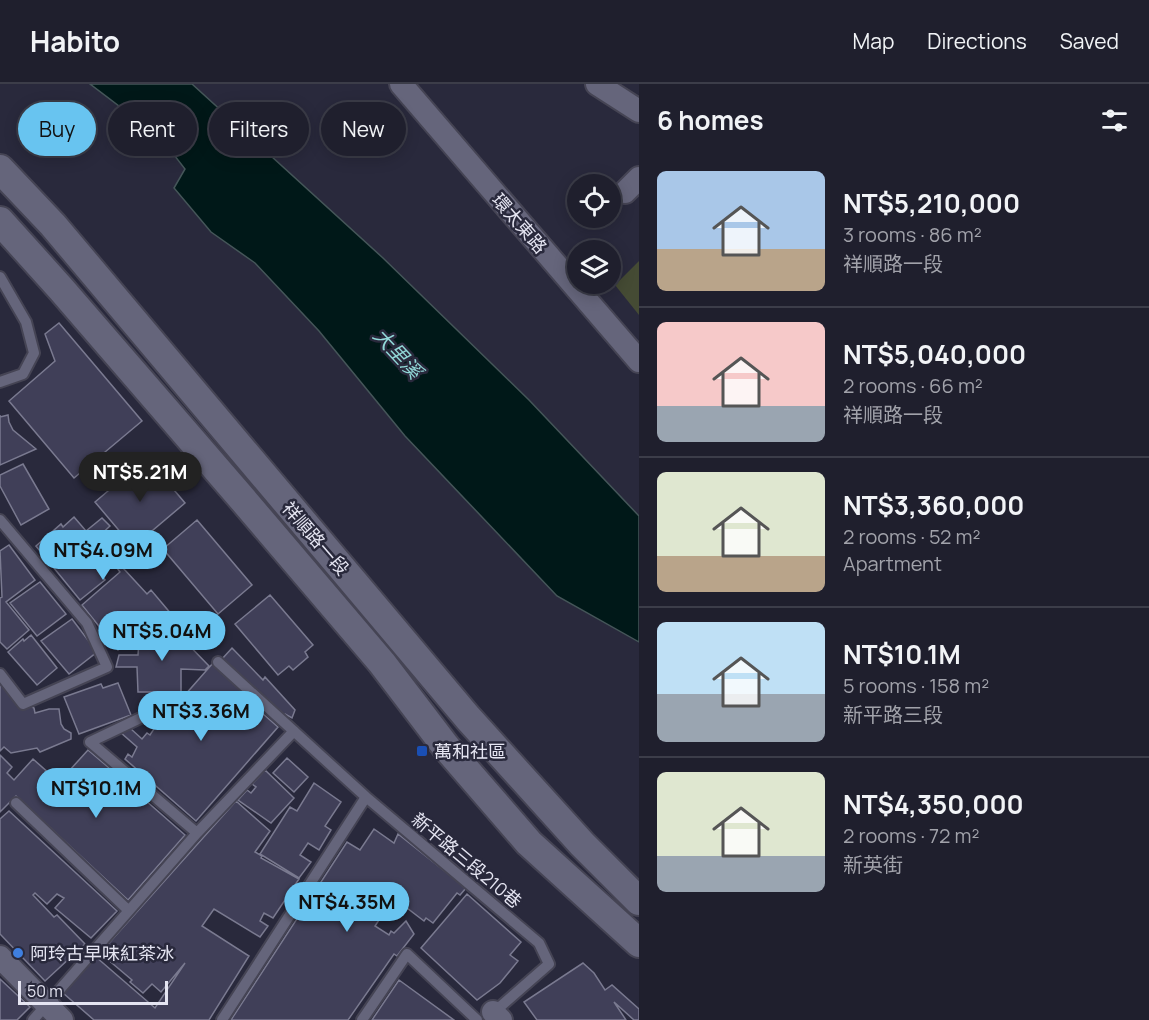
<!DOCTYPE html>
<meta charset="utf-8">
<style>
:root{--surface:#1f1f2d;--page:#272735;--text:#f1f3f6;--muted:#a1a2aa;--line:#3c3d49;--accent:#68c4f0}
body{margin:0;font-family:Manrope,"Noto Sans TC",sans-serif;background:var(--page);color:var(--text);height:100vh;display:flex;flex-direction:column;font-size:22px;white-space:nowrap}
*{box-sizing:border-box;margin:0}
p{font-size:20px;color:var(--muted)}
.icon{flex:none;width:33px;height:33px;fill:none;stroke:currentColor;stroke-width:2;stroke-linecap:round;stroke-linejoin:round}
.map{position:relative;flex:1;overflow:hidden}
.drawer{display:flex;flex-direction:column;background:var(--surface);width:510px}
.drawer>*{flex:none}
.guide{position:absolute;left:18px;top:18px;width:531px;height:54px;display:flex;gap:12px}
.tools{position:absolute;left:567px;top:90px;display:grid;gap:12px}
.tools a{display:grid;place-items:center;width:54px;height:54px;border-radius:50%;background:var(--surface);box-shadow:0 3px 15px #0003,0 0 0 2px var(--line);font-size:30px}
.scale{position:absolute;left:18px;bottom:15px;width:150px;box-sizing:border-box;padding-left:6px;border:3px solid #e5e5f2;border-top:0;font-size:16px;line-height:21px;white-space:nowrap;color:#e5e5f2;-webkit-text-stroke:4px #29293c;paint-order:stroke}
.price{position:absolute;translate:-50% -51px;padding:0 14px;border-radius:21px;background:var(--accent);color:#111;font-size:20px;line-height:39px;filter:drop-shadow(0 2px 3px #0008)}
.price::after{content:'';position:absolute;left:50%;top:36px;width:18px;height:14px;margin-left:-9px;background:inherit;clip-path:polygon(0 0,100% 0,50% 100%)}
.price.on{background:#222;color:#fff}
ul{padding:0;list-style:none}
li{display:flex;align-items:center;gap:18px;height:150px;padding:0 18px}
li+li{border-top:2px solid var(--line)}
li span{display:grid;place-items:center;flex:none;width:168px;height:120px;border-radius:9px;color:#555}
li>.icon{margin-inline-start:auto}
span .icon{width:72px;height:72px;fill:#fffc;stroke-width:1}
li b{font-size:26px}
h2{display:flex;justify-content:space-between;align-items:center;height:72px;padding:0 18px;font-size:26px}
.pill{padding:0 21px;border-radius:27px;background:var(--surface);box-shadow:0 3px 15px #0003,0 0 0 2px var(--line);font-size:21px;line-height:54px}
.pill.on{background:var(--accent);color:#111}
header{display:flex;align-items:center;gap:36px;box-sizing:border-box;height:84px;padding:0 30px;background:var(--surface);border-bottom:2px solid var(--line)}
header strong{font-size:28px}
nav{display:flex;gap:33px;margin-inline-start:auto;font-size:21px}
main{display:flex;flex:1;min-height:0}
.map>svg:first-child{display:block}
.green{fill:#454b34}
.water{fill:#001818;stroke:#455659;stroke-width:1.5}
.building{fill:#403f58;stroke:#7a7a90;stroke-width:1.5}
.lines{fill:none;stroke-linecap:round;stroke-linejoin:round}
.service-casing{stroke:#454454;stroke-width:14}
.minor-casing{stroke:#454454;stroke-width:26}
.tertiary-casing{stroke:#454454;stroke-width:32}
.service{stroke:#65657b;stroke-width:10}
.minor{stroke:#65657b;stroke-width:22}
.tertiary{stroke:#65657b;stroke-width:28}
.transit-dot{fill:#1a4fb4;stroke:#29293c;stroke-width:2}
.shop-dot{fill:#3f7fe0;stroke:#29293c;stroke-width:2}
.labels{text-anchor:middle;dominant-baseline:central;stroke-width:5;stroke-linejoin:round;paint-order:stroke}
.street-label{font-size:18px;fill:#e5e5f2;stroke:#29293c}
.poi-label{font-size:18px;fill:#e5e5f2;stroke:#29293c;text-anchor:start}
.water-label{font-size:20px;font-style:italic;fill:#91d8d8;stroke:#29293c}
</style>
<header>
<strong>Habito</strong>
<nav><a>Map</a><a>Directions</a><a>Saved</a></nav>
</header>
<main>
<div class="map">
<svg width="639" height="936" viewBox="0 0 639 936">
<rect width="100%" height="100%" fill="#29293c"/>
<path class="green" d="M 639,177 L 639,231 L 615,201 Z"/>
<path class="water" d="M 90,0 L 192,0 L 383,174 L 529,316 L 639,432 L 639,558 L 557,512 L 405,352 L 319,247 L 255,179 L 211,148 L 174,104 L 185,85 L 161,54 Z"/>
<path class="building" d="M 59,239 L 142,337 L 74,394 L 9,317 L 55,277 L 45,250 Z
M 0,331 L 0,333 L 8,331 L 9,338 L 13,346 L 36,365 L 0,381 Z
M 147,374 L 185,419 L 133,463 L 95,418 Z
M 23,380 L 49,425 L 21,441 L 0,402 L 0,391 Z
M 74,433 L 86,447 L 102,434 L 110,442 L 96,455 L 112,471 L 126,459 L 139,472 L 124,485 L 147,510 L 151,506 L 172,531 L 148,549 L 144,543 L 118,566 L 82,521 L 120,488 L 111,476 L 98,487 L 105,496 L 80,516 L 36,462 L 61,440 L 63,443 Z
M 197,436 L 252,501 L 218,530 L 163,465 Z
M 9,461 L 35,496 L 6,518 L 29,546 L 7,565 L 0,558 L 0,514 L 2,513 L 0,467 Z
M 40,498 L 66,530 L 37,552 L 10,519 Z
M 270,511 L 313,561 L 305,568 L 308,573 L 293,586 L 289,582 L 278,591 L 235,540 Z
M 72,535 L 97,568 L 69,590 L 41,557 Z
M 163,543 L 166,547 L 177,549 L 209,582 L 205,586 L 181,585 L 181,608 L 138,608 L 137,583 L 116,583 L 119,571 L 138,571 L 139,556 Z
M 31,551 L 57,584 L 37,601 L 8,568 L 23,555 L 24,557 Z
M 232,564 L 263,596 L 265,593 L 295,626 L 292,634 L 285,630 L 283,633 L 222,575 Z
M 213,579 L 256,619 L 254,622 L 278,643 L 196,737 L 125,675 L 128,670 L 132,673 L 137,663 L 120,648 L 130,644 L 142,655 L 147,649 L 150,651 L 160,636 L 148,626 L 184,612 Z
M 0,597 L 14,614 L 34,624 L 35,629 L 49,625 L 59,625 L 61,640 L 64,645 L 71,649 L 71,655 L 40,668 L 37,664 L 11,669 L 4,663 L 0,667 Z
M 118,599 L 131,631 L 79,650 L 64,613 L 101,600 L 103,604 Z
M 88,666 L 121,694 L 115,701 L 122,708 L 128,701 L 185,751 L 128,816 L 16,712 L 0,728 L 0,671 L 12,683 L 7,689 L 14,696 L 33,675 L 59,698 Z
M 287,674 L 308,693 L 294,708 L 273,689 Z
M 265,686 L 294,714 L 271,739 L 238,716 L 247,706 L 251,709 L 256,703 L 252,700 Z
M 314,699 L 341,718 L 325,742 L 331,746 L 319,766 L 308,759 L 300,771 L 311,778 L 299,794 L 260,770 L 290,723 L 297,727 Z
M 236,717 L 270,747 L 255,768 L 262,772 L 261,774 L 299,795 L 273,834 L 264,829 L 260,837 L 268,842 L 260,853 L 214,825 L 202,842 L 249,872 L 209,936 L 94,936 L 63,909 L 96,873 L 155,924 L 185,879 L 161,908 L 152,900 L 143,909 L 130,898 L 132,896 L 100,869 Z
M 9,727 L 117,827 L 91,854 L 55,824 L 64,814 L 57,810 L 47,820 L 35,809 L 33,811 L 54,833 L 57,831 L 85,860 L 45,897 L 0,850 L 0,735 Z
M 374,745 L 394,759 L 398,750 L 466,804 L 460,811 L 457,809 L 433,839 L 426,834 L 424,837 L 394,814 L 398,809 L 390,803 L 388,806 L 384,800 L 372,820 L 383,830 L 375,842 L 389,851 L 391,847 L 394,849 L 406,837 L 414,850 L 397,872 L 394,870 L 348,936 L 231,936 L 347,758 L 360,766 Z
M 467,810 L 521,858 L 510,871 L 518,877 L 500,899 L 477,916 L 421,864 Z
M 583,879 L 594,889 L 605,906 L 612,901 L 639,925 L 639,936 L 634,936 L 614,918 L 626,936 L 537,936 L 524,918 Z
M 0,895 L 30,923 L 17,936 L 0,936 Z
M 399,896 L 454,936 L 372,936 Z"/>
<g class="lines">
<g class="service-casing">
<path id="service" d="M 0,193 L 26,238 L 34,269 L 23,290 L 0,298
M 0,436 L 87,539 L 107,583 L 23,620 L 0,590
M 218,578 L 366,713 L 539,859 L 549,880 L 493,929
M 151,629 L 90,658 L 197,749
M 16,719 L 128,826
M 33,936 L 197,749 L 294,647
M 222,936 L 366,713
M 362,936 L 407,870 L 477,936"/>
</g>
<g class="minor-casing">
<path id="minor" d="M 401,0 L 639,277
M 597,0 L 639,27
M 625,108 L 639,94
M 0,873 L 62,936
M 493,928 L 501,936"/>
</g>
<g class="tertiary-casing">
<path id="tertiary" d="M 0,85 L 53,141 L 468,634 L 582,760 L 639,817
M 0,137 L 62,206 L 239,411 L 382,579 L 446,663 L 529,759 L 639,859"/>
</g>
<use href="#service" class="service"/>
<use href="#minor" class="minor"/>
<use href="#tertiary" class="tertiary"/>
</g>
<rect class="transit-dot" x="416" y="661" width="12" height="12" rx="3"/>
<circle class="shop-dot" cx="18" cy="869" r="6"/>
<g class="labels">
<g class="street-label">
<text transform="translate(520 139) rotate(49)">環太東路</text>
<text transform="translate(316 454) rotate(49)">祥順路一段</text>
<text transform="translate(467 776) rotate(40)">新平路三段210巷</text>
</g>
<g class="poi-label">
<text x="434" y="667">萬和社區</text>
<text x="30" y="869">阿玲古早味紅茶冰</text>
</g>
<g class="water-label">
<text transform="translate(398 269) rotate(47)">大里溪</text>
</g>
</g>
</svg>
<div class="tools">
<a><svg class="icon" aria-label="locate" viewBox="0 0 24 24"><circle cx="12" cy="12" r="6"/><path d="M12 2v4M12 18v4M2 12h4M18 12h4"/></svg></a>
<a><svg class="icon" aria-label="layers" viewBox="0 0 24 24"><path d="M12 4l9 5-9 5-9-5zM3 14l9 5 9-5"/></svg></a>
</div>
<div class="scale">50 m</div>
<b class="price on" style="left:140px;top:419px">NT$5.21M</b>
<b class="price" style="left:103px;top:497px">NT$4.09M</b>
<b class="price" style="left:162px;top:578px">NT$5.04M</b>
<b class="price" style="left:201px;top:658px">NT$3.36M</b>
<b class="price" style="left:96px;top:735px">NT$10.1M</b>
<b class="price" style="left:347px;top:849px">NT$4.35M</b>
<div class="guide">
<a class="pill on">Buy</a>
<a class="pill">Rent</a>
<a class="pill">Filters</a>
<a class="pill">New</a>
</div>
</div>
<section class="drawer">
<h2>6 homes<svg class="icon" aria-label="filters" viewBox="0 0 24 24"><path d="M4 7h16M4 17h16"/><circle cx="9" cy="7" r="2"/><circle cx="15" cy="17" r="2"/></svg></h2>
<ul>
<li><span style="background:linear-gradient(#a9c7e8 65%,#b9a48a 0)"><svg class="icon" aria-label="home" viewBox="0 0 24 24"><path d="M3 11l9-7 9 7M6 9v11h12V9"/></svg></span><div><b>NT$5,210,000</b><p>3 rooms · 86 m²</p><p>祥順路一段</p></div></li>
<li><span style="background:linear-gradient(#f6c9c9 70%,#9aa5b1 0)"><svg class="icon" aria-label="home" viewBox="0 0 24 24"><path d="M3 11l9-7 9 7M6 9v11h12V9"/></svg></span><div><b>NT$5,040,000</b><p>2 rooms · 66 m²</p><p>祥順路一段</p></div></li>
<li><span style="background:linear-gradient(#dfe7d0 70%,#b9a48a 0)"><svg class="icon" aria-label="home" viewBox="0 0 24 24"><path d="M3 11l9-7 9 7M6 9v11h12V9"/></svg></span><div><b>NT$3,360,000</b><p>2 rooms · 52 m²</p><p>Apartment</p></div></li>
<li><span style="background:linear-gradient(#bfe0f5 60%,#9aa5b1 0)"><svg class="icon" aria-label="home" viewBox="0 0 24 24"><path d="M3 11l9-7 9 7M6 9v11h12V9"/></svg></span><div><b>NT$10.1M</b><p>5 rooms · 158 m²</p><p>新平路三段</p></div></li>
<li><span style="background:linear-gradient(#dfe7d0 70%,#9aa5b1 0)"><svg class="icon" aria-label="home" viewBox="0 0 24 24"><path d="M3 11l9-7 9 7M6 9v11h12V9"/></svg></span><div><b>NT$4,350,000</b><p>2 rooms · 72 m²</p><p>新英街</p></div></li>
</ul>
</section>
</main>
